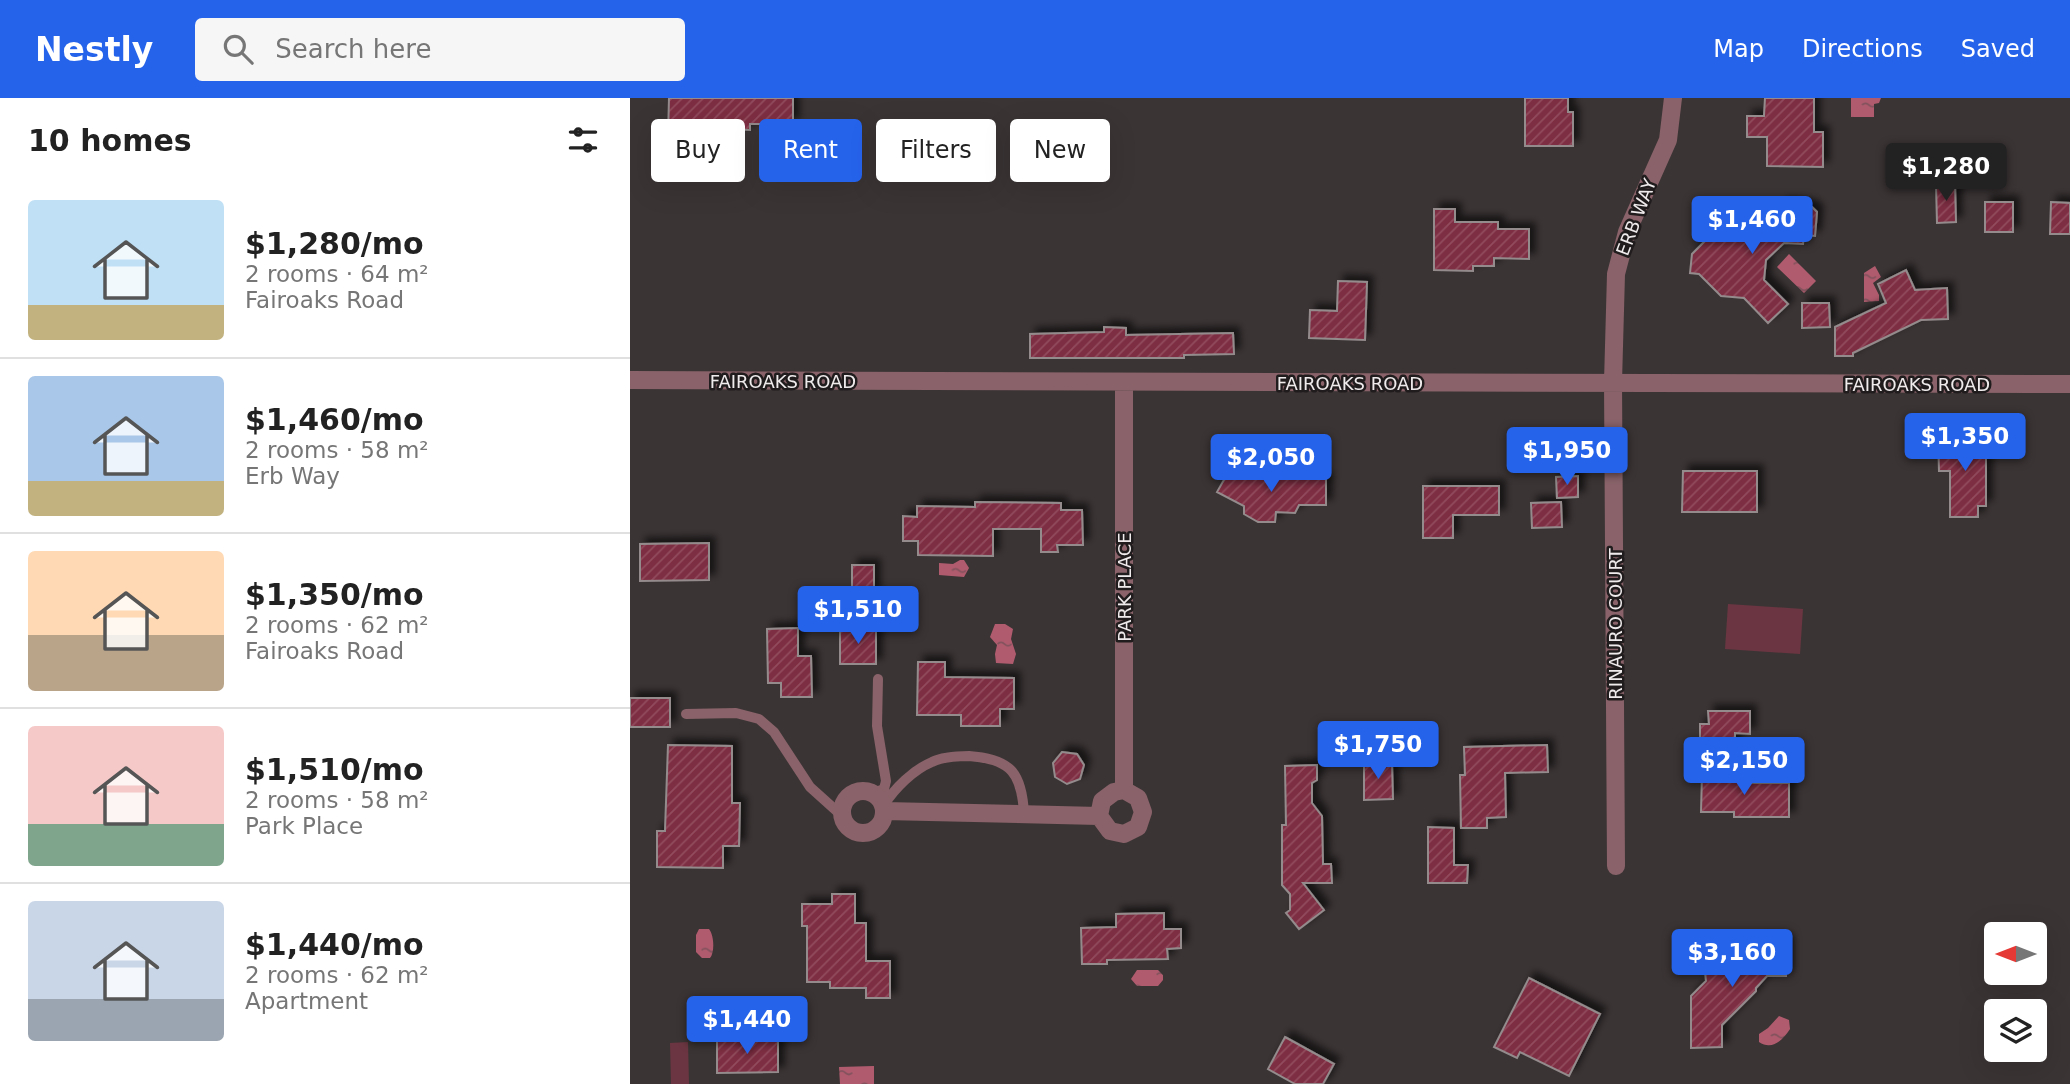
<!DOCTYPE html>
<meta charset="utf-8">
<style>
:root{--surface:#fff;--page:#f6f6f6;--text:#222;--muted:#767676;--line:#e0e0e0;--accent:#2563eb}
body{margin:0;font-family:"DejaVu Sans",sans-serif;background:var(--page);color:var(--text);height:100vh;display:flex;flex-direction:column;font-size:26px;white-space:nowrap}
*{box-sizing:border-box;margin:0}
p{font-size:23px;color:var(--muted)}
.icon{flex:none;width:38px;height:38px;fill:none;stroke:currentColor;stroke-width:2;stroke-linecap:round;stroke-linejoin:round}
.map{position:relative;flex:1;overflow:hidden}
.panel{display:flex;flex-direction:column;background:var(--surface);width:630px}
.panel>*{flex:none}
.banner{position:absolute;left:21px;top:21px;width:665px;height:63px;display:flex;gap:14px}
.needle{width:46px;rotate:270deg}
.controls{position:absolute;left:1354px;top:824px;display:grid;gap:14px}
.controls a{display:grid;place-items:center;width:63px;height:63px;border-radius:7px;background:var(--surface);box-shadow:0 7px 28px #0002;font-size:35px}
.price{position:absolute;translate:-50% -60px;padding:0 16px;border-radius:7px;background:var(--accent);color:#fff;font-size:23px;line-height:46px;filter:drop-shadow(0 2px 4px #0008)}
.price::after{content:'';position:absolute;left:50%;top:42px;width:21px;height:16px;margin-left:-10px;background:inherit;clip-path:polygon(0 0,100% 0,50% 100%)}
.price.selected{background:#222;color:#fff}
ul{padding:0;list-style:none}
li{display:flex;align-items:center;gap:21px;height:175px;padding:0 28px}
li+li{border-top:2px solid var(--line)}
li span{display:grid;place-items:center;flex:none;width:196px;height:140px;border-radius:7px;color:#555}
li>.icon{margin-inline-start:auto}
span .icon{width:84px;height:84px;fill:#fffc;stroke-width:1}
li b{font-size:30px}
h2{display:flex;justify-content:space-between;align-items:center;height:84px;padding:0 28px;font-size:30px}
.pill{padding:0 24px;border-radius:7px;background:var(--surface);box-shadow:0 7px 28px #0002;font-size:24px;line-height:63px}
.pill.selected{background:var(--accent);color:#fff}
header{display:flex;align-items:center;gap:42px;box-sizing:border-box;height:98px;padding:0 35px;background:var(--accent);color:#fff}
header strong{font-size:33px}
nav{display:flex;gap:38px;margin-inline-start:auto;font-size:24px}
.search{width:490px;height:63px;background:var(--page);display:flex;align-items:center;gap:18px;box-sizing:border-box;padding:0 24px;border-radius:7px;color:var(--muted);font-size:26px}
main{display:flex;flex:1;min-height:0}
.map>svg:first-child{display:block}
.green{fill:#6b3641}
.water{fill:url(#water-ripples)}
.building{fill:url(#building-hatch);stroke:#938b8c;stroke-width:2;filter:url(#shadow)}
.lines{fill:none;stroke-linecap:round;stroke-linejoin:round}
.lane{stroke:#896369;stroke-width:10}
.street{stroke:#896369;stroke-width:18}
.labels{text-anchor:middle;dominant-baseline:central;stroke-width:5;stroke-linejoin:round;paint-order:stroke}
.street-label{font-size:18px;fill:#efeaeb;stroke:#201c1d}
</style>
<header>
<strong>Nestly</strong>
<div class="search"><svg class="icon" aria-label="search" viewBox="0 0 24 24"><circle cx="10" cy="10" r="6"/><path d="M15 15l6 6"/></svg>Search here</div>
<nav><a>Map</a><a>Directions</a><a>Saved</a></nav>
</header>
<main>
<section class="panel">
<h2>10 homes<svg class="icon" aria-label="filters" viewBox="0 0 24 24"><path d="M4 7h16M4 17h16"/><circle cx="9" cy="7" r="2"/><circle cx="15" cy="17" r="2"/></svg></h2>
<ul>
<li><span style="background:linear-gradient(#bfe0f5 75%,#c2b280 0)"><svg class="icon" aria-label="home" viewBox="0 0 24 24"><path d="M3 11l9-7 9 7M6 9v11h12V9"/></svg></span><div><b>$1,280/mo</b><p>2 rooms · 64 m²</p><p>Fairoaks Road</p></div></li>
<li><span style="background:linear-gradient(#a9c7e8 75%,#c2b280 0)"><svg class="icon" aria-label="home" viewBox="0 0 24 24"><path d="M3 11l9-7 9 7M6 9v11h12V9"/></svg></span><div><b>$1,460/mo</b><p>2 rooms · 58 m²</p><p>Erb Way</p></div></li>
<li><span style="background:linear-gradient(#ffd9b3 60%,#b9a48a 0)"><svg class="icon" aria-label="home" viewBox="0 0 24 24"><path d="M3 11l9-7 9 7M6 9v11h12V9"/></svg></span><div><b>$1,350/mo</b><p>2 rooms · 62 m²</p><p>Fairoaks Road</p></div></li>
<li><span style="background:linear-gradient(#f6c9c9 70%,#7fa58c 0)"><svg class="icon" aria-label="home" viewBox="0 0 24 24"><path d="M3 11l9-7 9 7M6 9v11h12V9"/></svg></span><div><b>$1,510/mo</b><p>2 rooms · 58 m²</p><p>Park Place</p></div></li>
<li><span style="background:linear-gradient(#c9d6e8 70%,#9aa5b1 0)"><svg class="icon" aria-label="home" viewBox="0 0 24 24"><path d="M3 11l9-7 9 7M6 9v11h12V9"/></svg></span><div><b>$1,440/mo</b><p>2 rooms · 62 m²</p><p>Apartment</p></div></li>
</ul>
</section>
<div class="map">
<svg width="1440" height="986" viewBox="0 0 1440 986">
<defs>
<pattern id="water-ripples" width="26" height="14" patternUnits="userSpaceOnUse" patternTransform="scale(1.75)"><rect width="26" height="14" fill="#b15b6e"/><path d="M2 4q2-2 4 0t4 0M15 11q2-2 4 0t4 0" fill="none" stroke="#82525c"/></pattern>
<pattern id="building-hatch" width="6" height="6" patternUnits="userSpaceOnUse" patternTransform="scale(1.75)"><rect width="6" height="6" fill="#7e2d42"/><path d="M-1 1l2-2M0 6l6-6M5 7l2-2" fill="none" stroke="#914c5d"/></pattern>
<filter id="shadow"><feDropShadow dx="6" dy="-6" stdDeviation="3.5" flood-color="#0009"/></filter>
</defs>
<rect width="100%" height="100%" fill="#3b3435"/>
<path class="green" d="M 1098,506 L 1173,511 L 1170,556 L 1095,551 Z
M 58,944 L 59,986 L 41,986 L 40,945 Z"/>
<path class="water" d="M 1221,0 L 1251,0 L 1249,5 L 1244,6 L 1244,19 L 1221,19 Z
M 1159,156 L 1186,183 L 1174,195 L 1147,169 Z
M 1245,168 L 1251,179 L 1243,185 L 1249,197 L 1249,203 L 1234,204 L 1234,175 Z
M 330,462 L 334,462 L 339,470 L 334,479 L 309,477 L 309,465 L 323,466 Z
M 365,526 L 375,526 L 383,531 L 381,541 L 386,556 L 383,566 L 366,565 L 365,556 L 367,547 L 360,539 Z
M 1114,651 L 1149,655 L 1150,667 L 1131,669 L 1128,672 L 1114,671 Z
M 69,831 L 79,831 C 84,837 85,854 80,860 L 72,860 L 66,854 L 66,837 Z
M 507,872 L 528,872 L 533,877 L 533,882 L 528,888 L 507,888 L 501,881 Z
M 1149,918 L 1159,922 L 1160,931 C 1153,942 1142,953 1129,944 L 1129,936 L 1138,930 Z
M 244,968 L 244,986 L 210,986 L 209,969 Z"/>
<path class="building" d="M 39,0 L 163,0 L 163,26 L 120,26 L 120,32 L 96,31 L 96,66 L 77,66 L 77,40 L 38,39 Z
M 895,0 L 938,0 L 938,14 L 943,14 L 943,48 L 895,48 Z
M 1135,0 L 1184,0 L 1184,34 L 1193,34 L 1193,69 L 1137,68 L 1137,39 L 1117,39 L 1117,18 L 1134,18 Z
M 1306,86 L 1325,86 L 1326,124 L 1307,125 Z
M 1355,104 L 1383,104 L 1383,134 L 1355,134 Z
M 1421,104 L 1440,105 L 1440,136 L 1420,136 Z
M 1153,106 L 1182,109 L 1187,114 L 1185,138 L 1174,137 L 1173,146 L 1154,145 L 1136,162 L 1134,182 L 1158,206 L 1138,225 L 1114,200 L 1091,198 L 1069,176 L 1060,175 L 1062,156 L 1093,125 L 1106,138 L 1126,118 L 1140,120 Z
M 804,111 L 825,111 L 825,124 L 868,124 L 868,131 L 899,131 L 899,161 L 864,160 L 864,168 L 843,168 L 843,173 L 804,172 Z
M 1276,172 L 1285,192 L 1317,190 L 1318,221 L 1291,222 L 1223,255 L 1223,258 L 1205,258 L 1205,229 L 1256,205 L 1248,186 Z
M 708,183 L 737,184 L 735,242 L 679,240 L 680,212 L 707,213 Z
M 1172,205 L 1199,205 L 1200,229 L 1172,230 Z
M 474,229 L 496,230 L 496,237 L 603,235 L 604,256 L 554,257 L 554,260 L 400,260 L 400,236 L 474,234 Z
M 1356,338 L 1356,408 L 1348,408 L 1348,419 L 1320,419 L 1320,373 L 1309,373 L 1308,339 Z
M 603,366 L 629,380 L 696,381 L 696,407 L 669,407 L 665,415 L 646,414 L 645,424 L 628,424 L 614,416 L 614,408 L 587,394 Z
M 1053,373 L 1127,373 L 1127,414 L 1052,414 Z
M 948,378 L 948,399 L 927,400 L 926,379 Z
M 793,388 L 869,388 L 869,417 L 823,417 L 823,440 L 793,440 Z
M 345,404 L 431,405 L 431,412 L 452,412 L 453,447 L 427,447 L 428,454 L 411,454 L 411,431 L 363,431 L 363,458 L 288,457 L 288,443 L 273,443 L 273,418 L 287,419 L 287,408 L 345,409 Z
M 931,404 L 932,429 L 902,430 L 901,405 Z
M 79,445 L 79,482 L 10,483 L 10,446 Z
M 222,467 L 244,467 L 244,498 L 222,498 Z
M 168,530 L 168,558 L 181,558 L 182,599 L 151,599 L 151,585 L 138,585 L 137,531 Z
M 210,530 L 246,530 L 246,566 L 210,566 Z
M 288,564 L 315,564 L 315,579 L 384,580 L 384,611 L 370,611 L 370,628 L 331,628 L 331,617 L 287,617 Z
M 0,600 L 40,600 L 40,629 L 0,629 Z
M 1078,613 L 1120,613 L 1120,636 L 1105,635 L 1105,648 L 1070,648 L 1070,626 L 1079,626 Z
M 38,647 L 102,648 L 102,705 L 110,705 L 109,748 L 93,748 L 93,770 L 27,769 L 27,733 L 35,733 Z
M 917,647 L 918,674 L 875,675 L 876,719 L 857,720 L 857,730 L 831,730 L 830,677 L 835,677 L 834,649 Z
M 432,654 L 447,656 L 454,667 L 450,681 L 437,686 L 425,679 L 423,665 Z
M 734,665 L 762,665 L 763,701 L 734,702 Z
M 687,667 L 687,682 L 682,685 L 682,705 L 692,718 L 693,766 L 701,766 L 702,785 L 673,785 L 694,812 L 669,831 L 656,815 L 660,812 L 660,796 L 652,787 L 652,727 L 656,727 L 655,668 Z
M 1072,677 L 1110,678 L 1110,685 L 1159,685 L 1159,719 L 1104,719 L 1104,714 L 1071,714 Z
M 798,729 L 824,730 L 824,767 L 838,767 L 837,785 L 798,785 Z
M 202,796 L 225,796 L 225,825 L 236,825 L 236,863 L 260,863 L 260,900 L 236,900 L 236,890 L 200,890 L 200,884 L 177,884 L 177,828 L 172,828 L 172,806 L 202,806 Z
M 534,815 L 534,831 L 551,831 L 551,850 L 537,851 L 538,861 L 477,862 L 477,866 L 452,866 L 451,830 L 486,829 L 486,816 Z
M 1156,844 L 1156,878 L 1137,878 L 1126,890 L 1126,893 L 1092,927 L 1092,949 L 1061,950 L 1061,898 L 1076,883 L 1075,874 L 1084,866 L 1094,866 L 1114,845 Z
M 899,880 L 970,916 L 939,978 L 890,954 L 887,960 L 864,949 Z
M 655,939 L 704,966 L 693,986 L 665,986 L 638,971 Z
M 87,942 L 148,942 L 148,974 L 87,975 Z"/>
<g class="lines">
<path class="lane" d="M 56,616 L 106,615 L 129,621 L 144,634 L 180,689 L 210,716
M 244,695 L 254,691 L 256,683 L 247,628 L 248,581
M 254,707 C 265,690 283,672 302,664 C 312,659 329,658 339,658 C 381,661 392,675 394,716"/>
<path class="street" d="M 0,282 C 480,285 960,284 1440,286
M 494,286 L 494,692 L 508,700 L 513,714 L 508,729 L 494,736 L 480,733 L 469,718 L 472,703 L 484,694 L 494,692
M212 714a21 21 0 1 1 42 0a21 21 0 1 1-42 0Z
M 255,713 L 469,718
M 986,768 L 983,284 L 986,176 L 997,134 L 1038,42 L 1043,0"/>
</g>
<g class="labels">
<g class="street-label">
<text transform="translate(1006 119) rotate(-69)">ERB WAY</text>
<text x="153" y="283">FAIROAKS ROAD</text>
<text x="720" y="285">FAIROAKS ROAD</text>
<text x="1287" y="286">FAIROAKS ROAD</text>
<text transform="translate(494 489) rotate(-90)">PARK PLACE</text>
<text transform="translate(985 526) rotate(-90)">RINAURO COURT</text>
</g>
</g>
</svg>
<div class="controls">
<a><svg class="needle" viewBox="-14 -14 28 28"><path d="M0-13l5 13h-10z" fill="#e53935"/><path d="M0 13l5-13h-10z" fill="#767676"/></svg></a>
<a><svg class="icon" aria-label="layers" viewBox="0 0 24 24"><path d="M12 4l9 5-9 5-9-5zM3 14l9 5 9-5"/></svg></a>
</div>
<b class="price selected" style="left:1316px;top:105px">$1,280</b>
<b class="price" style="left:1122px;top:158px">$1,460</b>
<b class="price" style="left:1335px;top:375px">$1,350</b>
<b class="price" style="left:937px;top:389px">$1,950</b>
<b class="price" style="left:641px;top:396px">$2,050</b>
<b class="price" style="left:228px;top:548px">$1,510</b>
<b class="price" style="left:748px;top:683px">$1,750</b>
<b class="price" style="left:1114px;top:699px">$2,150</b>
<b class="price" style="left:1102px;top:891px">$3,160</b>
<b class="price" style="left:117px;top:958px">$1,440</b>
<div class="banner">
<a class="pill">Buy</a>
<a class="pill selected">Rent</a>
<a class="pill">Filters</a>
<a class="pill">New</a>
</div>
</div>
</main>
